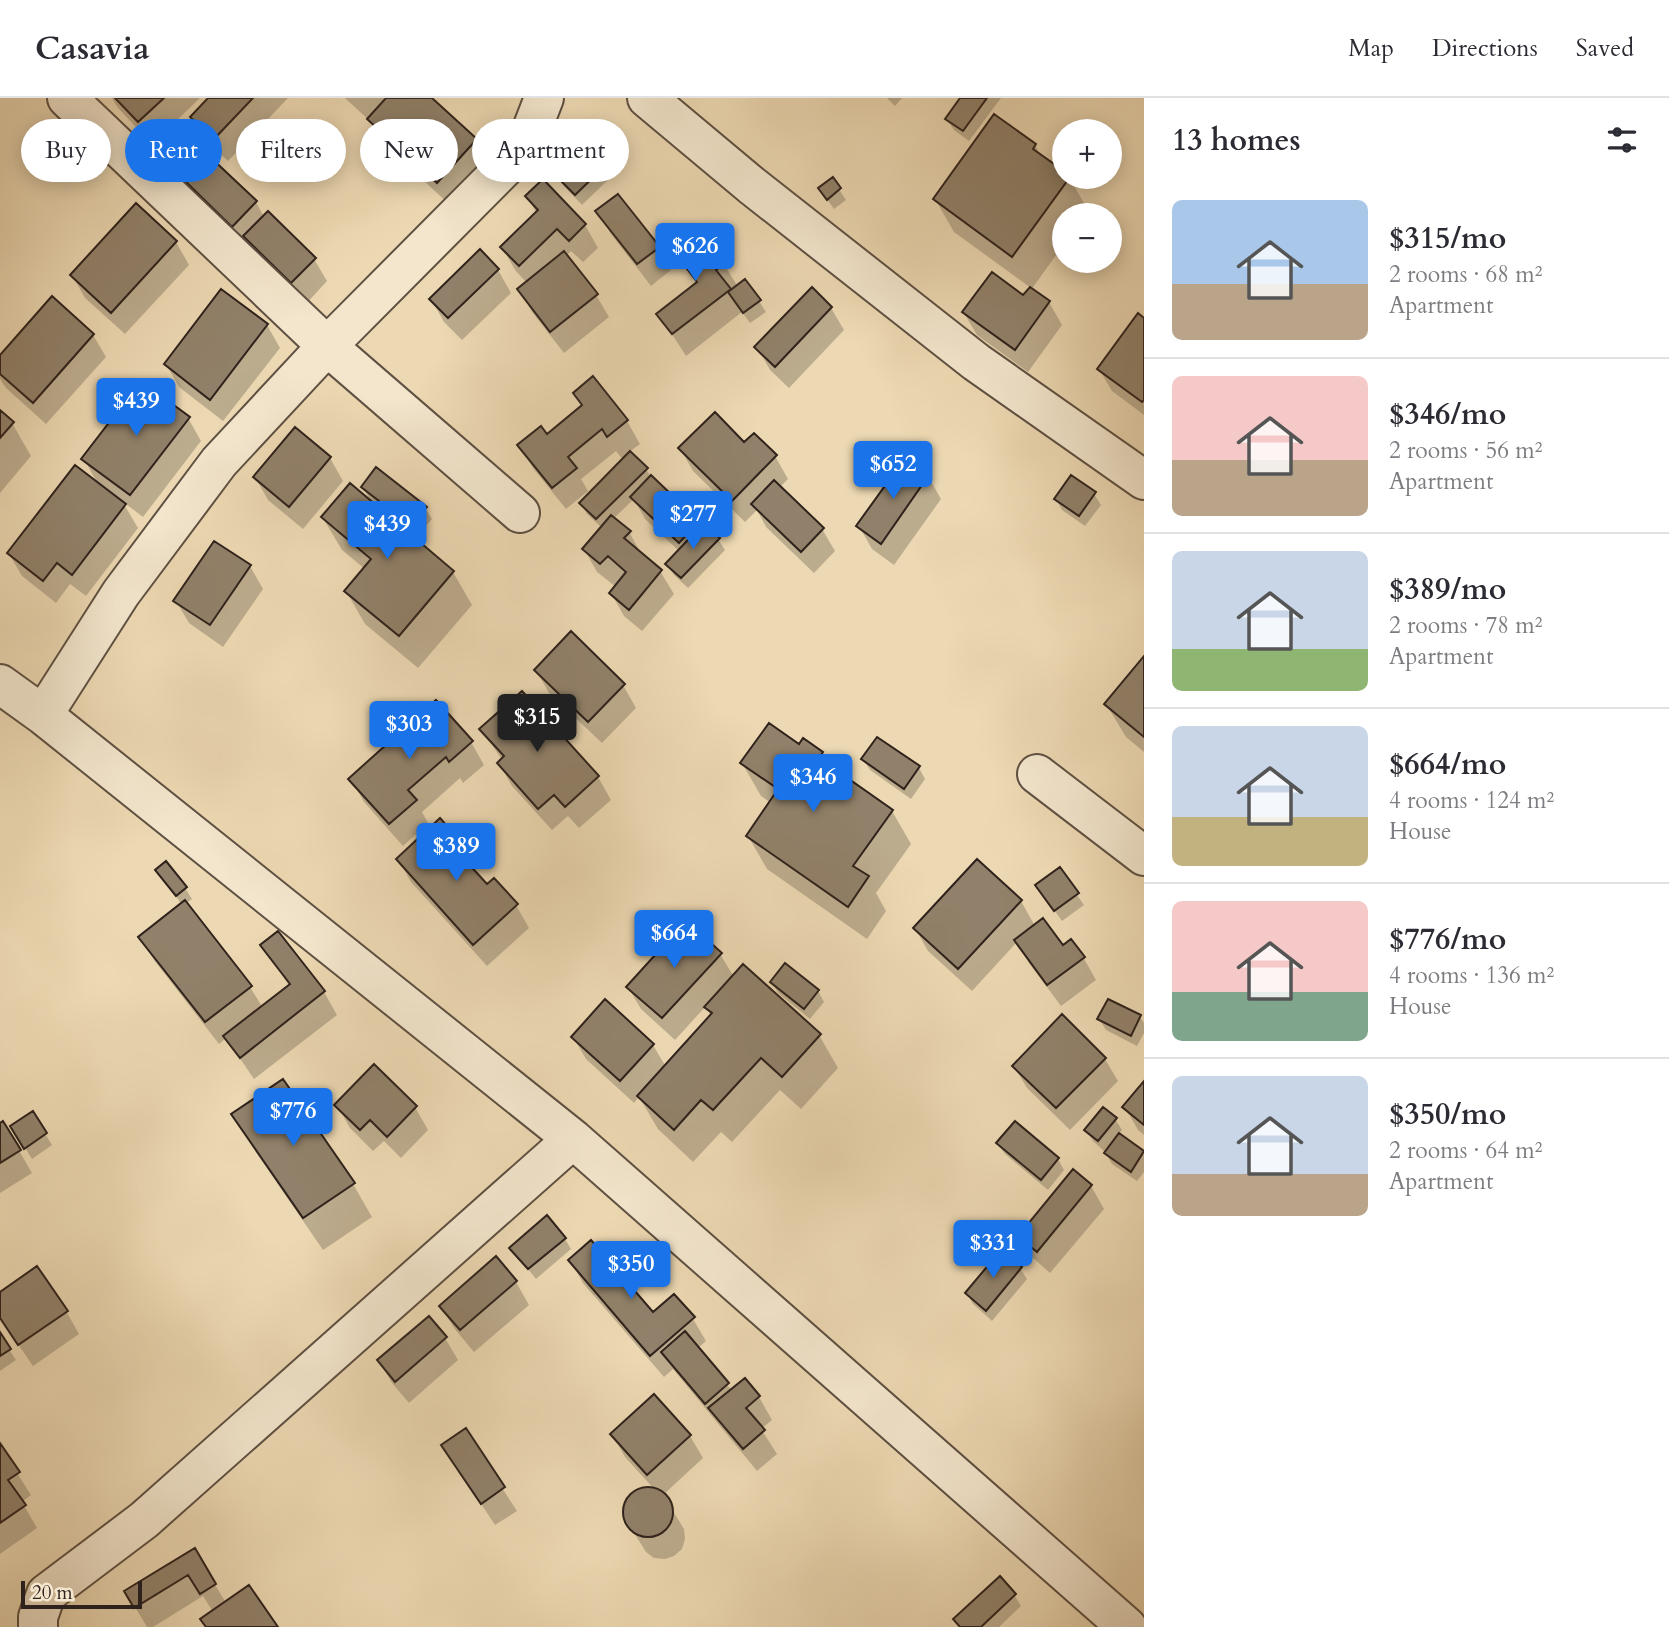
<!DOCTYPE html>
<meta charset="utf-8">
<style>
:root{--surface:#fff;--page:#f2f2f3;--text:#2b2b33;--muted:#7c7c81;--line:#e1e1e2;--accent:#1a73e8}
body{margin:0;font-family:Cardo,serif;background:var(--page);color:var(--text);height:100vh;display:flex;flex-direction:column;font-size:26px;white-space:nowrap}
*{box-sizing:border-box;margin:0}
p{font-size:23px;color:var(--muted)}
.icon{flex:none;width:38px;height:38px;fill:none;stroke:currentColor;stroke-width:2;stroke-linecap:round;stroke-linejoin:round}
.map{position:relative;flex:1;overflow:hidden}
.drawer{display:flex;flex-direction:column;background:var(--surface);width:525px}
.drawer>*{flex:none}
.hud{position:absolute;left:21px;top:21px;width:665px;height:63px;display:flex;gap:14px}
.fabs{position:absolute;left:1052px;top:21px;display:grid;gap:14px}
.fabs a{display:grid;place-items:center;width:70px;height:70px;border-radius:50%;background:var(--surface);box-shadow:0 4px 18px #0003;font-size:35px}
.scale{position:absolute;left:21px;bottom:18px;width:121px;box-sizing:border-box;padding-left:7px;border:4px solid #2f221c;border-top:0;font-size:19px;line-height:24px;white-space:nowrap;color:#2f221c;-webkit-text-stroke:5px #f3e6cd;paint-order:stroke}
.price{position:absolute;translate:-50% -60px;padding:0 16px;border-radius:7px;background:var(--accent);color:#fff;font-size:23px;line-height:46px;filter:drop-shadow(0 2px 4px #0008)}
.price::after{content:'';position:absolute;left:50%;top:42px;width:21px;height:16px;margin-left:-10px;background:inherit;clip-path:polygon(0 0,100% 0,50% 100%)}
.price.on{background:#222;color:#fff}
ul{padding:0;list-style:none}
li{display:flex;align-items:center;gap:21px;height:175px;padding:0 28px}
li+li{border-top:2px solid var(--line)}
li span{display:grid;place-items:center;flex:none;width:196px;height:140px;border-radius:10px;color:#555}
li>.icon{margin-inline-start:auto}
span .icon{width:84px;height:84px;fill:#fffc;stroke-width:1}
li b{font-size:30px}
h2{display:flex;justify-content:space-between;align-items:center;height:84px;padding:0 28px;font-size:30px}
.pill{padding:0 24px;border-radius:32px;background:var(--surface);box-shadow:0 4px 18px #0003;font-size:24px;line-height:63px}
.pill.on{background:var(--accent);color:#fff}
header{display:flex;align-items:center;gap:42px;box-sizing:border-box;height:98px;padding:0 35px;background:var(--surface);border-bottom:2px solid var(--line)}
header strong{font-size:33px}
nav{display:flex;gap:38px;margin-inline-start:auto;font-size:24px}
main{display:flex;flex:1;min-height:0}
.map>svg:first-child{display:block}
.shadow{fill:#0003}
.building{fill:#91816a;stroke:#2f221c;stroke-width:2}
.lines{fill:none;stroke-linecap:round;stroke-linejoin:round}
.minor-casing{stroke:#5e5042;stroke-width:42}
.minor{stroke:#f3e6cd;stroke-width:38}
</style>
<header>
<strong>Casavia</strong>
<nav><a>Map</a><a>Directions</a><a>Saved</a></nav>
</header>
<main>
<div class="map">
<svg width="1144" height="1529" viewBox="0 0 1144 1529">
<rect width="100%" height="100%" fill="#ecd8b2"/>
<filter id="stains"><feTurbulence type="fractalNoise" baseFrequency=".00286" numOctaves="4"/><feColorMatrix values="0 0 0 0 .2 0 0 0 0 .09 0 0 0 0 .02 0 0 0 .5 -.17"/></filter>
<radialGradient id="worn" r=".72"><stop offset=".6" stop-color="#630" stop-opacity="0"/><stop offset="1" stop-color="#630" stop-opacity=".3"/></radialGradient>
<path class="shadow" d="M 112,0 L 200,0 L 152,46 L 118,10 Z
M 211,0 L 288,0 L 228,63 L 205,42 L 192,20 Z
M 345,0 L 429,0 L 476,42 L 489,65 L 450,107 L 382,44 L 371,24 Z
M 887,0 L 902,0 L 895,8 Z
M 962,0 L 1001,0 L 969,43 L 954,32 L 947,21 Z
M 1035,47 L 1042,60 L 1064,76 L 1064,79 L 1069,79 L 1088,112 L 1085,117 L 1064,117 L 1064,146 L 1031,192 L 1049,204 L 1062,227 L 1028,274 L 977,237 L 964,215 L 1024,200 L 1031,190 L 954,134 L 935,101 Z
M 604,69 L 610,80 L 582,107 L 564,88 L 557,77 Z
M 185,81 L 256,104 L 264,119 L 314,161 L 327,183 L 305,207 L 258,161 L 250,146 L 246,150 L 198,103 Z
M 833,82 L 846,102 L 834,111 L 820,91 Z
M 543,84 L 585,127 L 598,150 L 583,164 L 571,153 L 566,158 L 596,197 L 609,219 L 564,255 L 532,214 L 519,191 L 527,185 L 515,172 L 502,149 L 537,116 L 527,98 Z
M 598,114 L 658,150 L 671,172 L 651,188 L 611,136 Z
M 176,144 L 189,167 L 125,236 L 85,200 L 72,177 Z
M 672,148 L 702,153 L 724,166 L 738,189 L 759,203 L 766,214 L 750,225 L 742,214 L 686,258 L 659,216 L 697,186 Z
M 498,172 L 511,195 L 462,242 L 444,224 L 431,201 Z
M 831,210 L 844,232 L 789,290 L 770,272 L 757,249 Z
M 1144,222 L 1144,317 L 1112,293 L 1099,271 Z
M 267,227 L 280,250 L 223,323 L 179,289 L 166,266 Z
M 93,237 L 106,259 L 46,326 L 6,290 L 0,281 L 0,259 Z
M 593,281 L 627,323 L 640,346 L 629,354 L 646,371 L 653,382 L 698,424 L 701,430 L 718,441 L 725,452 L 688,490 L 674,477 L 667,466 L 679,453 L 645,421 L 634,401 L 613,421 L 629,434 L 642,457 L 660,473 L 674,496 L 642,533 L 624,518 L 611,495 L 616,489 L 597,474 L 584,451 L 602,430 L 587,416 L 581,405 L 623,362 L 616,353 L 581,381 L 588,393 L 566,411 L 533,370 L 520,347 L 546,338 L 583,309 L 575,295 Z
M 0,315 L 12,325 L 31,358 L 0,395 Z
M 188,320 L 201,343 L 143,419 L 122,403 L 138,430 L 86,498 L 70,486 L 56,505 L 22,478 L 9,456 L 99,388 L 84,361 Z
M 744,346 L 775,358 L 788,381 L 780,389 L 822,431 L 835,453 L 814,475 L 766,429 L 757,412 L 745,424 L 693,373 L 680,350 Z
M 330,360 L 343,383 L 303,431 L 268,402 L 255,379 Z
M 905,362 L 928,378 L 941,401 L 894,467 L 872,451 L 859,428 Z
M 363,389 L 425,410 L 432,421 L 417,438 L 388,415 L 386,417 L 453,474 L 472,507 L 418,570 L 365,526 L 346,493 L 365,471 L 342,452 L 323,420 L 372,406 Z
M 1094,396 L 1101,407 L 1085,428 L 1062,412 L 1056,401 Z
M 250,468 L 263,491 L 223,549 L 189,525 L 176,503 Z
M 1144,561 L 1144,654 L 1126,639 L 1106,606 Z
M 536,572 L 623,587 L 636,610 L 602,645 L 549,595 Z
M 522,595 L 598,679 L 611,702 L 579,730 L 568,718 L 552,732 L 512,688 L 499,665 L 502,662 L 482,632 Z
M 803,642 L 822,656 L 831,670 L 892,713 L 911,746 L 876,795 L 886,813 L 867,841 L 767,771 L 748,738 L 771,705 L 761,698 L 742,665 L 799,648 Z
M 471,644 L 484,667 L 463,685 L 460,680 L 422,714 L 428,725 L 403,748 L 364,704 L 351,681 Z
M 863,661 L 919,670 L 925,681 L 911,701 L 870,672 Z
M 461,746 L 474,768 L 471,771 L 487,788 L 516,807 L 529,830 L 487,868 L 411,784 L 398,761 Z
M 1059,771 L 1084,807 L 1062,823 L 1044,798 Z
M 158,772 L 185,790 L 192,801 L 185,806 L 250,889 L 263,910 L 290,889 L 262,847 L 278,835 L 324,894 L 337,917 L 254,981 L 226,940 L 219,946 L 154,862 L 141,839 L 182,807 Z
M 1021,803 L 1035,828 L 1063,850 L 1083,859 L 1096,882 L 1061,908 L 1029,865 L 1017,844 L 972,893 L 928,853 L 915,830 Z
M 720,856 L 734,879 L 819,937 L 838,970 L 801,1011 L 780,992 L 732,1044 L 721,1034 L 693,1064 L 658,1031 L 639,999 L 634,1005 L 586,961 L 573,939 L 653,947 L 666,969 L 711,918 L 706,908 L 675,942 L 641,911 L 628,889 Z
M 772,884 L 818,893 L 824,904 L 810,921 L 778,895 Z
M 1109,903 L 1140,919 L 1144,925 L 1144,935 L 1137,948 L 1106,932 L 1099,921 Z
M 1105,961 L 1118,983 L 1070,1032 L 1027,990 L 1014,968 Z
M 1144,986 L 1144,1037 L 1138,1032 L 1125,1009 Z
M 337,1007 L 415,1009 L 428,1032 L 401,1060 L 384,1043 L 373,1053 L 350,1030 Z
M 32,1015 L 52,1047 L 32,1061 L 12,1028 Z
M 234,1017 L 353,1086 L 372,1119 L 323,1152 L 253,1050 Z
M 1115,1021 L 1122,1032 L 1118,1037 L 1144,1056 L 1144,1074 L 1137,1083 L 1112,1066 L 1105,1054 L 1093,1043 L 1086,1032 Z
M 3,1025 L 32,1075 L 0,1095 L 0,1027 Z
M 1015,1025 L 1058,1061 L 1064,1072 L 1048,1092 L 1005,1056 L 998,1046 Z
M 1074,1073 L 1091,1088 L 1104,1111 L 1050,1175 L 1033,1160 L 1020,1138 Z
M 565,1141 L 571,1151 L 536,1181 L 511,1150 Z
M 570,1162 L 653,1217 L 674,1198 L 693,1221 L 706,1243 L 698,1250 L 732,1293 L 745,1282 L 759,1299 L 772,1322 L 761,1331 L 777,1356 L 757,1373 L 673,1271 L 664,1279 L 583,1185 Z
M 1020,1170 L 1027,1181 L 992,1223 L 973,1206 L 967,1195 Z
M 516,1184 L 529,1207 L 474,1254 L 454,1230 L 441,1208 Z
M 0,1196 L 66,1213 L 79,1236 L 33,1268 L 0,1220 Z
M 0,1237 L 16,1262 L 0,1273 Z
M 445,1240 L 458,1262 L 409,1305 L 392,1285 L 379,1263 Z
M 465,1333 L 517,1413 L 495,1427 L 443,1348 Z
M 612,1336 L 690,1338 L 703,1360 L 663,1397 L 684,1431 L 685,1441 L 682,1451 L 674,1458 L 665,1461 L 654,1460 L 646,1454 L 626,1422 L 626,1412 L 629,1402 L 637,1394 L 646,1391 L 655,1392 L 625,1359 Z
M 0,1348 L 31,1397 L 22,1404 L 37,1430 L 0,1456 Z
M 194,1452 L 226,1505 L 276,1529 L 207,1529 L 213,1514 L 203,1498 L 153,1529 L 147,1529 L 126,1494 Z
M 1000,1481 L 1015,1498 L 1021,1508 L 999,1529 L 960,1529 L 955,1521 Z"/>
<path class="building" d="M 115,0 L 164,0 L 138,24 Z
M 208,0 L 253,0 L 214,41 L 190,19 Z
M 386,0 L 432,0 L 477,41 L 437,85 L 367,21 Z
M 960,0 L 987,0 L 963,33 L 945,21 Z
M 994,16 L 1036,46 L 1033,51 L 1064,73 L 1064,79 L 1070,79 L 1012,159 L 933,101 Z
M 586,47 L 605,68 L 575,97 L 555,77 Z
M 207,56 L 257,103 L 232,129 L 182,80 Z
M 833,79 L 841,90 L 827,102 L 818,90 Z
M 543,81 L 586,126 L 569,143 L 557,131 L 519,168 L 500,149 L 538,112 L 525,98 Z
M 618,96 L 660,149 L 637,166 L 595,113 Z
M 136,105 L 177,143 L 111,215 L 70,177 Z
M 268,113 L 316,160 L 291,185 L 243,138 Z
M 688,133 L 702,151 L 710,144 L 726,165 L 716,172 L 731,191 L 672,236 L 656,216 L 697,184 L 669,147 Z
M 480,151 L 499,171 L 448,220 L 429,201 Z
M 564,153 L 598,196 L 550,234 L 517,191 Z
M 992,174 L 1023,197 L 1030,189 L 1050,203 L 1015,252 L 962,214 Z
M 745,181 L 761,202 L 743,215 L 728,194 Z
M 812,189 L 832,209 L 775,269 L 754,249 Z
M 221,191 L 268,226 L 210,302 L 164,266 Z
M 52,198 L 94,236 L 33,305 L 0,276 L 0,257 Z
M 1138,215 L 1144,220 L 1144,302 L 1142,304 L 1097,271 Z
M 593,278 L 628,322 L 607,339 L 602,331 L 568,359 L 577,370 L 552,390 L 517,347 L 541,328 L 547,336 L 582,307 L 573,295 Z
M 141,283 L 190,319 L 130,397 L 81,361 Z
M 0,312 L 14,324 L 0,340 Z
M 715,314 L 744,344 L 754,335 L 777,357 L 732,403 L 678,350 Z
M 295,329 L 331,359 L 289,409 L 253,379 Z
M 630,353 L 648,370 L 596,421 L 579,405 Z
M 905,360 L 929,377 L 881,446 L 856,428 Z
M 75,367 L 126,406 L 72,477 L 57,465 L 43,483 L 7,455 Z
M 376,369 L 427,409 L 411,428 L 361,389 Z
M 651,377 L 699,423 L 679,445 L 630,399 Z
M 1071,377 L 1096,394 L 1079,418 L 1054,401 Z
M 774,382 L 824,430 L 801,454 L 751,406 Z
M 350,385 L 454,473 L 399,538 L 344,493 L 371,461 L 321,419 Z
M 611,417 L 631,433 L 624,440 L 662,472 L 629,512 L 609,495 L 626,474 L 608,458 L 600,466 L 582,451 Z
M 704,425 L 720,440 L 681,480 L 665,466 Z
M 214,443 L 251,467 L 210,527 L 173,503 Z
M 571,533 L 625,586 L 588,624 L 534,572 Z
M 1144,558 L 1144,639 L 1104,606 Z
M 522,593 L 599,678 L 565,709 L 554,697 L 538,711 L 497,665 L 504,658 L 479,631 Z
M 436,602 L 473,643 L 449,664 L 446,659 L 408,692 L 417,702 L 389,726 L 348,681 Z
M 769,625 L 799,646 L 803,640 L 823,654 L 819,660 L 893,712 L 853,768 L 869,778 L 848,809 L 746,738 L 778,691 L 740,665 Z
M 877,639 L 920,668 L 904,691 L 861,661 Z
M 440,720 L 462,745 L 455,751 L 487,786 L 494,780 L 518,806 L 473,847 L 396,761 Z
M 977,761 L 1022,802 L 958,871 L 913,830 Z
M 166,763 L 187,789 L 176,798 L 155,772 Z
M 1060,769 L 1079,795 L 1054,813 L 1035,787 Z
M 185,802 L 252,888 L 205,924 L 138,839 Z
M 1043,820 L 1063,847 L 1071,841 L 1085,859 L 1047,887 L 1014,842 Z
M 686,823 L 722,855 L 662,920 L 626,889 Z
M 278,833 L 325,893 L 240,960 L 223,938 L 290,886 L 260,847 Z
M 785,865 L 819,892 L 804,911 L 770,884 Z
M 743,866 L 821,936 L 782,979 L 761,960 L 713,1012 L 701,1002 L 674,1032 L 637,998 L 712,915 L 704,909 Z
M 605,901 L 654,946 L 620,983 L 571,939 Z
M 1108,901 L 1141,917 L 1131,938 L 1097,921 Z
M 1062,916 L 1106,960 L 1056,1010 L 1012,968 Z
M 374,966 L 417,1008 L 387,1039 L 370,1022 L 360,1032 L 334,1007 Z
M 283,981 L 355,1085 L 303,1120 L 231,1016 Z
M 1144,983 L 1144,1027 L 1122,1009 Z
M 1103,1009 L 1117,1020 L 1098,1043 L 1084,1032 Z
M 33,1013 L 47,1035 L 24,1051 L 10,1028 Z
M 3,1023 L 21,1052 L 0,1065 L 0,1025 Z
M 1015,1023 L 1059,1060 L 1041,1082 L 996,1045 Z
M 1119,1035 L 1144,1053 L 1131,1074 L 1104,1055 Z
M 1073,1071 L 1092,1087 L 1037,1154 L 1018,1138 Z
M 547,1117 L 566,1140 L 528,1171 L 509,1150 Z
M 591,1142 L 653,1214 L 674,1196 L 695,1219 L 650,1258 L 568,1162 Z
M 1001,1152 L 1022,1169 L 986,1213 L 965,1195 Z
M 496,1158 L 517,1183 L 460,1232 L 439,1208 Z
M 37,1168 L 68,1213 L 18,1247 L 0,1220 L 0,1194 Z
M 429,1218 L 447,1239 L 395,1284 L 377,1262 Z
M 685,1233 L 729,1285 L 705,1306 L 661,1254 Z
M 0,1234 L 11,1251 L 0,1258 Z
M 745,1280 L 760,1298 L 746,1310 L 765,1332 L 743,1351 L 708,1310 Z
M 654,1296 L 691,1337 L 647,1377 L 610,1336 Z
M 466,1330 L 505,1389 L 481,1406 L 441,1347 Z
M 0,1345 L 20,1374 L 8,1382 L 26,1407 L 0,1425 Z
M623 1414a25 25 0 1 1 50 0a25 25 0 1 1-50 0Z
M 195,1450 L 216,1486 L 200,1496 L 188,1477 L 134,1510 L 124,1493 Z
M 1000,1478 L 1016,1496 L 981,1529 L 960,1529 L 953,1521 Z
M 249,1487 L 278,1529 L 206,1529 L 200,1521 Z"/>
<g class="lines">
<g class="minor-casing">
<path id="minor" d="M 67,0 L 327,248 L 520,415
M 647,0 L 751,87 L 976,264 L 1144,382
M 0,586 L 43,617 L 573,1041 L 1127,1529
M 43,617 L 121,495 L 219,364 L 327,248 L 511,63 L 532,31 L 544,0
M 1037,676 L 1144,758
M 38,1529 L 38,1519 L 46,1496 L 144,1422 L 573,1041"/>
</g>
<use href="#minor" class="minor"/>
</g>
<rect width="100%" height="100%" filter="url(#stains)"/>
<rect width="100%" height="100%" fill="url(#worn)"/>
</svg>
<div class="fabs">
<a>+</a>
<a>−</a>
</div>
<div class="scale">20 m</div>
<b class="price" style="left:695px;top:185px">$626</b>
<b class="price" style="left:136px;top:340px">$439</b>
<b class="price" style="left:893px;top:403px">$652</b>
<b class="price" style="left:693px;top:453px">$277</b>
<b class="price" style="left:387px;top:463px">$439</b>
<b class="price on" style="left:537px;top:656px">$315</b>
<b class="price" style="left:409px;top:663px">$303</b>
<b class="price" style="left:813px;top:716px">$346</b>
<b class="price" style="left:456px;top:785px">$389</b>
<b class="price" style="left:674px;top:872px">$664</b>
<b class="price" style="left:293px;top:1050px">$776</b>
<b class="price" style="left:993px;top:1182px">$331</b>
<b class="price" style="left:631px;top:1203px">$350</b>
<div class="hud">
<a class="pill">Buy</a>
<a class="pill on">Rent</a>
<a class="pill">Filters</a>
<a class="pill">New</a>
<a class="pill">Apartment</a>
</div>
</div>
<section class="drawer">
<h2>13 homes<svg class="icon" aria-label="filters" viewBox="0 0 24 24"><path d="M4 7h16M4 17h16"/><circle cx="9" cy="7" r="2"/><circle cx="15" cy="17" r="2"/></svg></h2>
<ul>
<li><span style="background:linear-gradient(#a9c7e8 60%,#b9a48a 0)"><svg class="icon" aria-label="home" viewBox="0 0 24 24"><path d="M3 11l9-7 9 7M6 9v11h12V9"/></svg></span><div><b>$315/mo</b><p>2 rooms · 68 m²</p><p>Apartment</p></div></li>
<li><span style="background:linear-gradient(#f6c9c9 60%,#b9a48a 0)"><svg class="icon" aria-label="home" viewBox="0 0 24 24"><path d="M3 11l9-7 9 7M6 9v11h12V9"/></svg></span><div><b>$346/mo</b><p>2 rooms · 56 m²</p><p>Apartment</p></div></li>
<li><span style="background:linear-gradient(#c9d6e8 70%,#8fb573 0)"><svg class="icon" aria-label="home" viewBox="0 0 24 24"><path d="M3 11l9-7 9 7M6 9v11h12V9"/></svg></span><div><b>$389/mo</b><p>2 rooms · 78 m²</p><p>Apartment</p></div></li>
<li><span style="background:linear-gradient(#c9d6e8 65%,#c2b280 0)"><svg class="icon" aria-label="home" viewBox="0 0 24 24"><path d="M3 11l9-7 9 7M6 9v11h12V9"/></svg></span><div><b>$664/mo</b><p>4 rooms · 124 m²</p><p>House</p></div></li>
<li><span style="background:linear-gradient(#f6c9c9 65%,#7fa58c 0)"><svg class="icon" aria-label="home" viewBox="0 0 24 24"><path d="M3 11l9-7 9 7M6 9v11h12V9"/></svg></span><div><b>$776/mo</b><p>4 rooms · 136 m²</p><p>House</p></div></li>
<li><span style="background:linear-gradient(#c9d6e8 70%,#b9a48a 0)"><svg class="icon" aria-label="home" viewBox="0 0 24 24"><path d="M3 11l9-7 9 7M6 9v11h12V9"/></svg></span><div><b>$350/mo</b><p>2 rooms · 64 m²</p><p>Apartment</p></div></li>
</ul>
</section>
</main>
